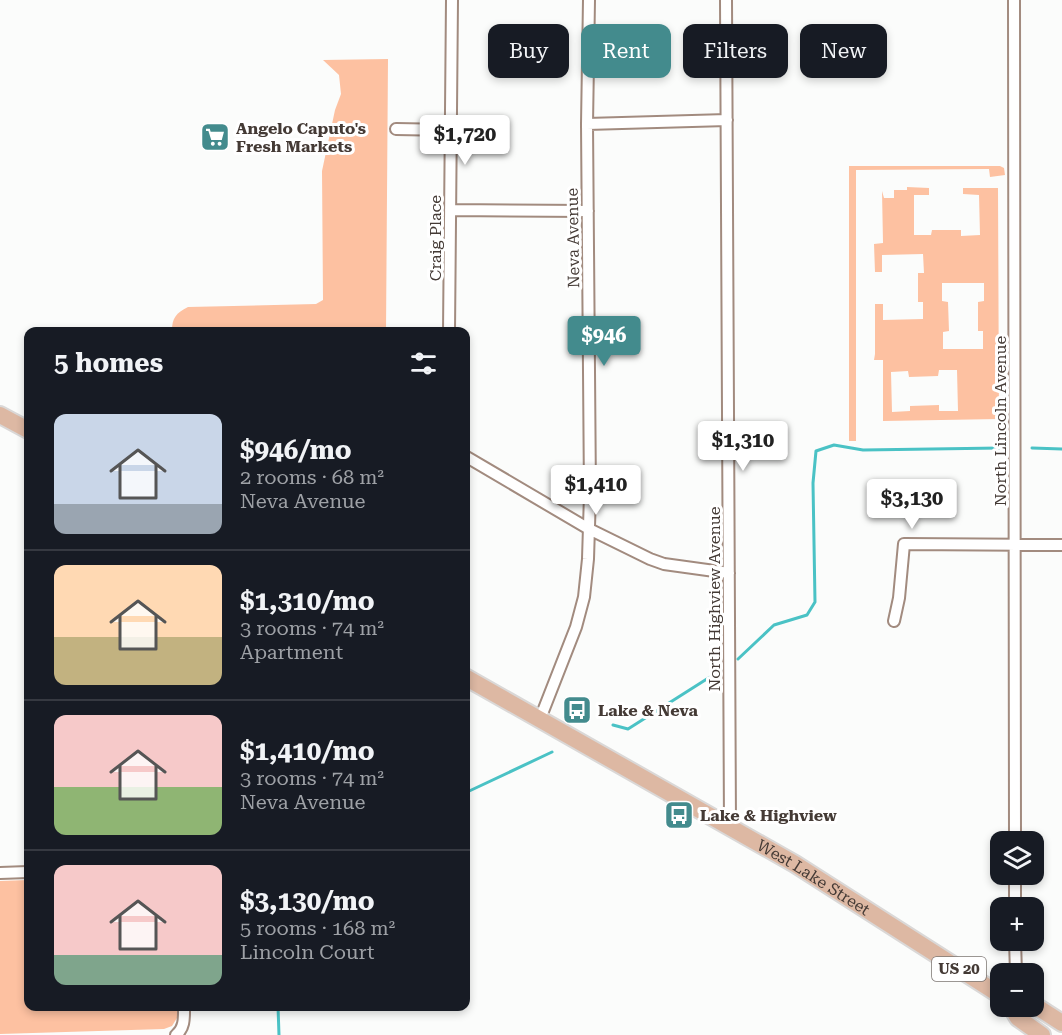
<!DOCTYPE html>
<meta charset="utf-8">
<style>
:root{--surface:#171b24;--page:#20242c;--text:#f1f3f6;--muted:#9ea1a6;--line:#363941;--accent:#438b8d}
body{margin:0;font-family:"Roboto Serif",serif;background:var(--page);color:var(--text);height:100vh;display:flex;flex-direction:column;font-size:22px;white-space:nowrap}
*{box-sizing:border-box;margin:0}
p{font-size:20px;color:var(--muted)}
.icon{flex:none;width:33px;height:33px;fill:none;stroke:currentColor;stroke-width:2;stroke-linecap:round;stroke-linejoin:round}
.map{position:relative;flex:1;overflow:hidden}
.sheet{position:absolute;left:24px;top:327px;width:446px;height:684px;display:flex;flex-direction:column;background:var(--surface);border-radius:12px;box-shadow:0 3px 9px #0003}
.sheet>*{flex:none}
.banner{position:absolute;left:488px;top:24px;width:484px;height:54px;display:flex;gap:12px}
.fabs{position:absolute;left:990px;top:831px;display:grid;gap:12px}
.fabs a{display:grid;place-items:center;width:54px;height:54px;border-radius:12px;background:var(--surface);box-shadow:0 3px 9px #0003;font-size:30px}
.price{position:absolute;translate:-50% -51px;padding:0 14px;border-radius:6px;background:#fff;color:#222;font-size:20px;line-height:39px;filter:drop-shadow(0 2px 3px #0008)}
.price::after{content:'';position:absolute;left:50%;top:36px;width:18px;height:14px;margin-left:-9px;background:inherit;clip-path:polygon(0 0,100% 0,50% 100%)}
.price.on{background:var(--accent);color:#fff}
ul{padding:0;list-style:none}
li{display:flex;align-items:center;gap:18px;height:150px;padding:0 30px}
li+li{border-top:2px solid var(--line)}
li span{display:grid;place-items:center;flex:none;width:168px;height:120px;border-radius:12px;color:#555}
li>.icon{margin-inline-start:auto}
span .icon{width:72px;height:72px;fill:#fffc;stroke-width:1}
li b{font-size:26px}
h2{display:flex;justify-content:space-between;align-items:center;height:72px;padding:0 30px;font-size:26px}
.tag{padding:0 21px;border-radius:12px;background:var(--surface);box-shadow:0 3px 9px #0003;font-size:21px;line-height:54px}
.tag.on{background:var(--accent);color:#fff}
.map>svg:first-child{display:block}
.green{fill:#fdc1a1;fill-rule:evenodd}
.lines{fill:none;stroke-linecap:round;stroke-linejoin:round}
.stream{stroke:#4ac2c5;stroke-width:3}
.street-casing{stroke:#a28b7f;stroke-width:14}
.primary-casing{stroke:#dad8d7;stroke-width:20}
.street{stroke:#fff;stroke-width:10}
.primary{stroke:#ddb8a3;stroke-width:16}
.labels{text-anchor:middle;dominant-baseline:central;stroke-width:6;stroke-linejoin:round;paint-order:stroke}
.shield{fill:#fff;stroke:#7c7572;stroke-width:1.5}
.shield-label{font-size:15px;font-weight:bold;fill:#443a35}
.poi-label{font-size:16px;font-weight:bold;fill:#443a35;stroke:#fff;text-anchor:start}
.street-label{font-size:16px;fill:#443a35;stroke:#fff}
</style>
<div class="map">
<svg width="1062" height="1035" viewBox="0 0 1062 1035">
<rect width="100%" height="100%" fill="#fbfcfb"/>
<path class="green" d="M 388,59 L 386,331 L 172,331 C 172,318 176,313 188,307 L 316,304 L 323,300 L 322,171 L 335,110 L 341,94 L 339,75 L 323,60 Z
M 849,166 L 1000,166 L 1004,168 L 1005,175 L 990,177 L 989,169 L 856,170 L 856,441 L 849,441 Z
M 907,187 L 929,188 L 929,195 L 914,195 L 914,235 L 931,235 L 932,230 L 961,230 L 961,236 L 980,235 L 979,195 L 963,194 L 963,188 L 998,188 L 999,419 L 883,421 L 883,360 L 874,360 L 875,354 L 875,304 L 883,304 L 883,320 L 923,319 L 923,302 L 918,302 L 918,273 L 924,273 L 923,254 L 882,255 L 882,272 L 875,272 L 874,244 L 883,243 L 882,191 L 884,198 L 894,198 L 894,190 L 907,190 ZM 942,283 L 984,283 L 984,301 L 978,302 L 978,331 L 983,331 L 983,349 L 943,349 L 943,332 L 949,331 L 948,302 L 942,301 ZM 939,370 L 957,370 L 958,411 L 939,411 L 939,405 L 910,406 L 910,411 L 892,412 L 891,372 L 908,371 L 909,377 L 938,376 Z
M 28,880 L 28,1006 L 177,1007 L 177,1018 L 172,1026 L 164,1029 L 0,1034 L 0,881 Z"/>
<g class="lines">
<path class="stream" d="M 1032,448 L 1062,449
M 738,659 L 774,625 L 807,615 L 815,602 L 813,483 L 816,451 L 834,445 L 863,450 L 1000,448
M 613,725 L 628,729 L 721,670
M 465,793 L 552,752
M 278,1006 L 279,1035"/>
<g class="street-casing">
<path id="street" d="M 726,0 L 730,825
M 1014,0 L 1015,842
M 587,124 L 727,120
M 396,129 L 451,130
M 450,210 L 588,211
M 449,332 L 452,0
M 465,456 L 589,529 L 650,559 L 664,564 L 729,573
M 894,621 L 899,598 L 904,544 L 1062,545
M 540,719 L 576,627 L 584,597 L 588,559 L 590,494 L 587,124 L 589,0
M 0,873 L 28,872
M 1015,908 L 1015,874
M 1015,940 L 1016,974
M 176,1035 C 185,1028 184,1017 184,1006"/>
</g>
<g class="primary-casing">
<g id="primary">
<path d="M 0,415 L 28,430"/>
<path id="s1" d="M 465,677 L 795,864 L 1000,995"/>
<path d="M 1034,1005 L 1062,1023"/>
<path d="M 1011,1006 L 1018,1018 L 1042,1035"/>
</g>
</g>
<use href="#street" class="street"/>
<use href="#primary" class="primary"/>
</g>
<defs>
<g id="supermarket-square" transform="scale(1.5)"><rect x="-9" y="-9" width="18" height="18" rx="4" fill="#438b8d" stroke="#fff"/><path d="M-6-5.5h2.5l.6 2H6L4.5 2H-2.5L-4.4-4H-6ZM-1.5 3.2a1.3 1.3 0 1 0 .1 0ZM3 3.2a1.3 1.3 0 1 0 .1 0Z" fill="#fff"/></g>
<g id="bus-square" transform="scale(1.5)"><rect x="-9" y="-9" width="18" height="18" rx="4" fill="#438b8d" stroke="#fff"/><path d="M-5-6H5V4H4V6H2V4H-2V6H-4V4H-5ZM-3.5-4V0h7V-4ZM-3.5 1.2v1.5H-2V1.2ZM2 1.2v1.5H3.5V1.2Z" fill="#fff"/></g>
</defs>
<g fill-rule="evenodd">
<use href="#supermarket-square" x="215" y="137"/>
<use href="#bus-square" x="577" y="710"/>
<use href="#bus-square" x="679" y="815"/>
</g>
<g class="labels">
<rect class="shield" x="932" y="957" width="54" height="24" rx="4.5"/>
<g class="shield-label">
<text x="959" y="969">US 20</text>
</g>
<g class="poi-label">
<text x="236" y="128">Angelo Caputo's<tspan x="236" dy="18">Fresh Markets</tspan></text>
<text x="598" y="710">Lake &amp; Neva</text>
<text x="700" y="815">Lake &amp; Highview</text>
</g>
<g class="street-label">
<text transform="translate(435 238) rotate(-90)">Craig Place</text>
<text transform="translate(573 238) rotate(-91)">Neva Avenue</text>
<text transform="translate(1000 421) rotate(-90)">North Lincoln Avenue</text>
<text transform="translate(714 599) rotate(-90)">North Highview Avenue</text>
<text stroke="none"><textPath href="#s1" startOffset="402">West Lake Street</textPath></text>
</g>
</g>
</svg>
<div class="fabs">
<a><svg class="icon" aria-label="layers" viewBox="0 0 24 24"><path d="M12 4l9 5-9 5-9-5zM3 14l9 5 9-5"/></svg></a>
<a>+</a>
<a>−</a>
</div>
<b class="price" style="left:465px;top:166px">$1,720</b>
<b class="price on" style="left:604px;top:367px">$946</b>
<b class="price" style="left:743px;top:472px">$1,310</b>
<b class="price" style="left:596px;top:516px">$1,410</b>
<b class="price" style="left:912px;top:530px">$3,130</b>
<div class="banner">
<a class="tag">Buy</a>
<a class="tag on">Rent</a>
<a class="tag">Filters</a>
<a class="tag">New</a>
</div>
<section class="sheet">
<h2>5 homes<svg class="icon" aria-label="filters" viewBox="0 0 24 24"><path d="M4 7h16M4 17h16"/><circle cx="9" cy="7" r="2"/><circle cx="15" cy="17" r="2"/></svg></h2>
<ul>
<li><span style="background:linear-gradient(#c9d6e8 75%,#9aa5b1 0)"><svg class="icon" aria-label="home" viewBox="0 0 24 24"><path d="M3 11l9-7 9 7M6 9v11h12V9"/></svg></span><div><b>$946/mo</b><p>2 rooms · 68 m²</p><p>Neva Avenue</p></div></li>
<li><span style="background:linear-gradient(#ffd9b3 60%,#c2b280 0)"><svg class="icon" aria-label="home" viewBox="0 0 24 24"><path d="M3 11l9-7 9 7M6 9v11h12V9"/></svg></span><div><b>$1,310/mo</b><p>3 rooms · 74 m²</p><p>Apartment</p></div></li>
<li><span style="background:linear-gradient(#f6c9c9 60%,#8fb573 0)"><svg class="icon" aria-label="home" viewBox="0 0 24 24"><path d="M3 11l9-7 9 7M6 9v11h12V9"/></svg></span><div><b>$1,410/mo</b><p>3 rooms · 74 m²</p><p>Neva Avenue</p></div></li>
<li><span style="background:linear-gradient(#f6c9c9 75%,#7fa58c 0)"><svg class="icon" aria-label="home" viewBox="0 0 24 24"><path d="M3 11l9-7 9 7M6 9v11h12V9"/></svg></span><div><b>$3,130/mo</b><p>5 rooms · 168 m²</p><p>Lincoln Court</p></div></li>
</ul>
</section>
</div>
